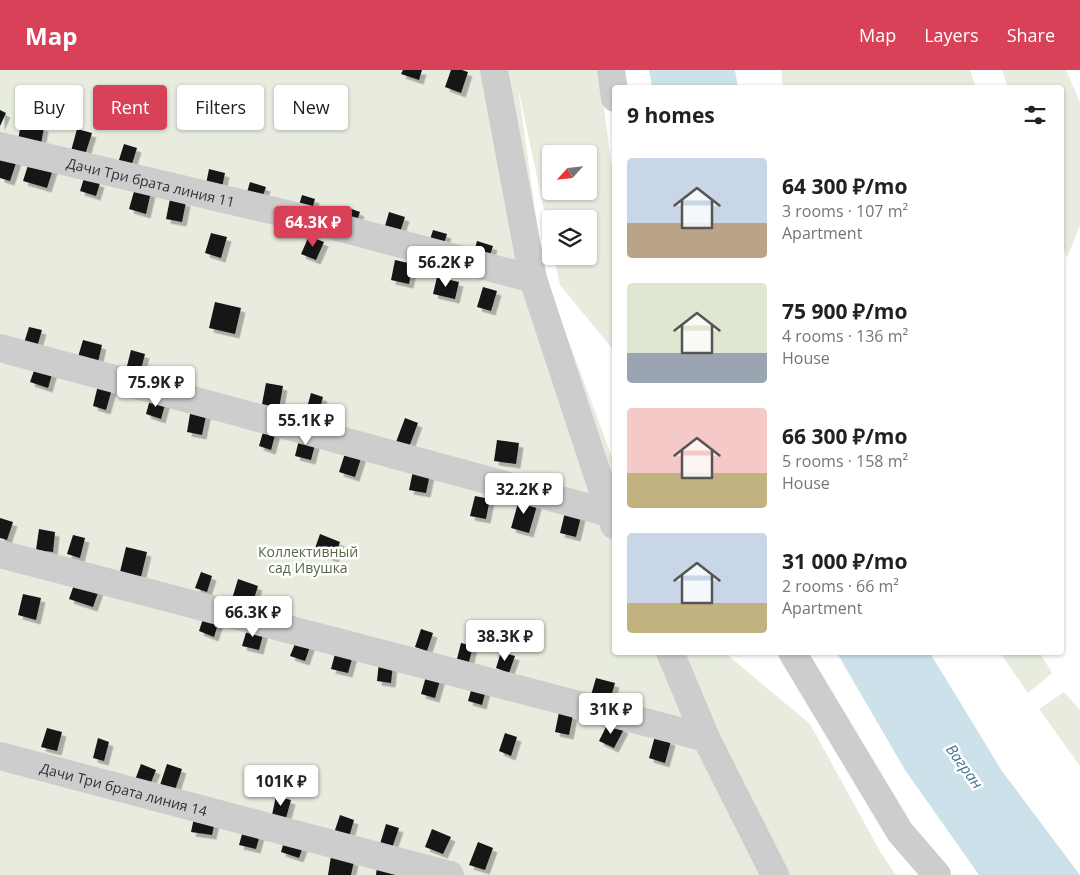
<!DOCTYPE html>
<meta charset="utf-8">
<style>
:root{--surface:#fff;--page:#f6f6f6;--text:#202124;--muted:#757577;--accent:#d94158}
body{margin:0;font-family:"Open Sans",sans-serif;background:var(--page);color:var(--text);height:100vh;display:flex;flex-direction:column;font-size:19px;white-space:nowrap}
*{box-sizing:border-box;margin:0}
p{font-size:16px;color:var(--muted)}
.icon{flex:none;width:28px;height:28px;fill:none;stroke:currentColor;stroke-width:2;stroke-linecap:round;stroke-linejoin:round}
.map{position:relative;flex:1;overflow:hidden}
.panel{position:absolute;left:612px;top:15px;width:452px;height:570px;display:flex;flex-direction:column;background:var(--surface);border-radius:5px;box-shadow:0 1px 4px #0004}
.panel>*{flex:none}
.hud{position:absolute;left:15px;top:15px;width:475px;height:45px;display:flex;gap:10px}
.needle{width:32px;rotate:243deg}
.tools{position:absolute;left:542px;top:75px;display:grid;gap:10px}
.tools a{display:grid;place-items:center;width:55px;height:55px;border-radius:5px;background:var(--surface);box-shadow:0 1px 4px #0004;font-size:25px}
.price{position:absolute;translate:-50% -42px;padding:0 11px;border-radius:5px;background:#fff;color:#222;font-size:16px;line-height:32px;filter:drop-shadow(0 1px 2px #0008)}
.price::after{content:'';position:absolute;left:50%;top:30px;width:15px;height:11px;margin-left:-8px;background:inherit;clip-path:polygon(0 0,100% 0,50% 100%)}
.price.on{background:var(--accent);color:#fff}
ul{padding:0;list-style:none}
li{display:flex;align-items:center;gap:15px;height:125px;padding:0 15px}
li span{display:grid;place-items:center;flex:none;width:140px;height:100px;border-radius:5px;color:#555}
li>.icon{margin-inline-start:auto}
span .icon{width:60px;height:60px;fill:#fffc;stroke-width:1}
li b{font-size:21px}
h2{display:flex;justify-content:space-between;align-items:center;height:60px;padding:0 15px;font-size:21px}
.chip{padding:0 18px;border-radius:5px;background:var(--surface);box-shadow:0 1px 4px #0004;font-size:18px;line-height:45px}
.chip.on{background:var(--accent);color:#fff}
header{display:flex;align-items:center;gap:30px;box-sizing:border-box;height:70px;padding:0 25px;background:var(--accent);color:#fff}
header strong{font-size:24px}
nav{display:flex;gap:28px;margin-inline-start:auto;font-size:18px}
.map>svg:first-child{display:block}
.green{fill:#e7ecdf;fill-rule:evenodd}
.water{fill:#cde1ea}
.building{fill:#171717;filter:url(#shadow)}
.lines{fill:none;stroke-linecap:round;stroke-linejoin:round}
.minor{stroke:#cdcdcd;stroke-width:28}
.labels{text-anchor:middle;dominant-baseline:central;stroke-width:5;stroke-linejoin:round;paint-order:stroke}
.street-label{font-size:14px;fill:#303030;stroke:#fff}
.park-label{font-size:14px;fill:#576940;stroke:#fff}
.water-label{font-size:15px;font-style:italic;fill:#44768d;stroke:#fff}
</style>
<header>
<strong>Map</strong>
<nav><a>Map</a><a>Layers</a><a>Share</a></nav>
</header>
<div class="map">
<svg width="1080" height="805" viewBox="0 0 1080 805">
<defs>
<filter id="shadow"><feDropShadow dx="4.5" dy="4.5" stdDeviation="0" flood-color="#0004"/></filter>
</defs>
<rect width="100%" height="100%" fill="#fff"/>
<path class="green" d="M 0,0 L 599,0 L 615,122 L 615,282 L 560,215 L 554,186 L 589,186 L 589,149 L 551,149 L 551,173 L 518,17 L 544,205 L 615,395 L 615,582 L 725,583 L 810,654 L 881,783 L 896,805 L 0,805 ZM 551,84 L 589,84 L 589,121 L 551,121 Z
M 781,0 L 970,0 L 976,17 L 783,17 Z
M 1002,0 L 1066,0 L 1080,32 L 1080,155 L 1067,188 L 1062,175 L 1062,18 L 1008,17 Z
M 1000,583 L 1040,583 L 1052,603 L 1028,623 Z
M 1064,622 L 1080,640 L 1080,696 L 1039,639 Z"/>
<path class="water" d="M 649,0 L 735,0 L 738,17 L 652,17 Z
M 837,583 L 930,583 L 1002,701 L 1080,805 L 979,805 L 905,700 Z"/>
<path class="building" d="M 403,0 L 422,0 L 419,10 L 401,4 Z
M 451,0 L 462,0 L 468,2 L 461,23 L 445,17 Z
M 0,40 L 6,43 L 0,56 Z
M 21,53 L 44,57 L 41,74 L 18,70 Z
M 77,59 L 92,63 L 85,85 L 71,81 Z
M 124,74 L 137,78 L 131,97 L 118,93 Z
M 0,81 L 18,87 L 10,111 L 0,108 Z
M 30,89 L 54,96 L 47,118 L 23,111 Z
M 209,99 L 225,103 L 221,122 L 205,119 Z
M 84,108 L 100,113 L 96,126 L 80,121 Z
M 250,112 L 266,117 L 260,134 L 245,129 Z
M 135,118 L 151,122 L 146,144 L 129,139 Z
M 302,125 L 315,129 L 310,146 L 297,142 Z
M 170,129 L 186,132 L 182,152 L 166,149 Z
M 346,137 L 360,142 L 354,159 L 340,154 Z
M 389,142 L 405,147 L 398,168 L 383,163 Z
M 433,160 L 447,164 L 442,180 L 428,176 Z
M 211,163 L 227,167 L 221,188 L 205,183 Z
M 309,166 L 324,172 L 316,190 L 301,184 Z
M 477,171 L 493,176 L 487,194 L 472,190 Z
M 395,190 L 413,194 L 409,214 L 391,210 Z
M 437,207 L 459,212 L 455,229 L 433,224 Z
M 483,217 L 497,221 L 491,241 L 477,237 Z
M 215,232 L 241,238 L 235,264 L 209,258 Z
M 29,257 L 42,260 L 37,277 L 24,273 Z
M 83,270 L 102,275 L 98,292 L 78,287 Z
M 131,280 L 145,284 L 140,303 L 126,300 Z
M 36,295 L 53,301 L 48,318 L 30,312 Z
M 266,313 L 283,316 L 279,338 L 262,334 Z
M 98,315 L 112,319 L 106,340 L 93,336 Z
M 311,323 L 323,327 L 317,349 L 305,345 Z
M 151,326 L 166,331 L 161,349 L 146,344 Z
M 191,338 L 207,341 L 202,365 L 187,362 Z
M 405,348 L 418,353 L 409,377 L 396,372 Z
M 265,355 L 277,358 L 271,380 L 259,376 Z
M 301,362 L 317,367 L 311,390 L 295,386 Z
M 497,370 L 519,373 L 516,394 L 494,391 Z
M 347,377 L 363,382 L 355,407 L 339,402 Z
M 413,401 L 430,404 L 426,423 L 409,420 Z
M 475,426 L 490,429 L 486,449 L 470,446 Z
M 520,426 L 538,432 L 529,463 L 511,458 Z
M 566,438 L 582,442 L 576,467 L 560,463 Z
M 0,448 L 13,452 L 7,470 L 0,468 Z
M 39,459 L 55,462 L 53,482 L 36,480 Z
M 320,464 L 340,472 L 334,488 L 314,481 Z
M 73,465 L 85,468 L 80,488 L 67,484 Z
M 126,477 L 147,482 L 141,507 L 120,502 Z
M 201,502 L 212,506 L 207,522 L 195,518 Z
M 76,509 L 100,517 L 93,537 L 69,529 Z
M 238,509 L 258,516 L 252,535 L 232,529 Z
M 23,524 L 41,528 L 36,550 L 18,545 Z
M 204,546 L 219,551 L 214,567 L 199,561 Z
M 248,556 L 264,561 L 259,580 L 242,576 Z
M 421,559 L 433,563 L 427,581 L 415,577 Z
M 297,569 L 311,574 L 305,591 L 290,586 Z
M 461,573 L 473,576 L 469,592 L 457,589 Z
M 336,580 L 353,585 L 348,603 L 331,599 Z
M 501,582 L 515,586 L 509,603 L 496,598 Z
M 379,592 L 393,594 L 391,613 L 377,611 Z
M 427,603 L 441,607 L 435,628 L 421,624 Z
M 596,608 L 615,613 L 608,637 L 589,632 Z
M 472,617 L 486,620 L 482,635 L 468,631 Z
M 559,642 L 573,645 L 569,665 L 555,662 Z
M 609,651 L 624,659 L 614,678 L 599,671 Z
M 47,658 L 62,662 L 57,681 L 41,677 Z
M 505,663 L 517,667 L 511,686 L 499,681 Z
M 655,666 L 671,671 L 665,693 L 649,688 Z
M 98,668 L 109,672 L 104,691 L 93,688 Z
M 141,694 L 156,700 L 150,715 L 135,710 Z
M 167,694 L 182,699 L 175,720 L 160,715 Z
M 276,726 L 291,730 L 286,748 L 272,745 Z
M 340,745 L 354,750 L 349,767 L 334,763 Z
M 194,748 L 215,751 L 212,765 L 191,762 Z
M 386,754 L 399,758 L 392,778 L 380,774 Z
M 244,757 L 261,761 L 256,779 L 239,775 Z
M 432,759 L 451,767 L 443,784 L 425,777 Z
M 286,765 L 305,771 L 299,788 L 281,782 Z
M 478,772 L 493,778 L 485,800 L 469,795 Z
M 331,786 L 354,791 L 351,805 L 328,805 Z
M 377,796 L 397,800 L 396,805 L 376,805 Z"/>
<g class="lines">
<g class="minor">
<path d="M 494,0 L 533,209 L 614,455"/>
<path d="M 611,0 L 615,28"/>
<path id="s1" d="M 0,76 L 296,146 L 533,209"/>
<path d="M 0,278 L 609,443"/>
<path d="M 0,484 L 706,668"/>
<path d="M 670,582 L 706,668 L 775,805"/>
<path d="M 792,582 L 900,762 L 937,805"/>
<path id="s2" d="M 0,686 L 450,805"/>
</g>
</g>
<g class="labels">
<g class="street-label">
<text stroke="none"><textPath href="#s1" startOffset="155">Дачи Три брата линия 11</textPath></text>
<text stroke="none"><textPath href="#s2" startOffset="128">Дачи Три брата линия 14</textPath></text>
</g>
<g class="park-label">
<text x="308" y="481">Коллективный<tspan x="308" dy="16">сад Ивушка</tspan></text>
</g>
<g class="water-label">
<text transform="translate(965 696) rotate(54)">Вагран</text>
</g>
</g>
</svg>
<div class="tools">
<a><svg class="needle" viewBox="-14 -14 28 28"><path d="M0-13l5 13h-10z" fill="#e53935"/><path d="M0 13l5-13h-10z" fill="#757577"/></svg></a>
<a><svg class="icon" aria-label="layers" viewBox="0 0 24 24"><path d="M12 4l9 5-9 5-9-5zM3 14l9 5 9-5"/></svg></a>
</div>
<b class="price on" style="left:313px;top:178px">64.3K ₽</b>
<b class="price" style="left:446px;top:218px">56.2K ₽</b>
<b class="price" style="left:156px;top:338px">75.9K ₽</b>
<b class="price" style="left:306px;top:376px">55.1K ₽</b>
<b class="price" style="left:524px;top:445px">32.2K ₽</b>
<b class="price" style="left:253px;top:568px">66.3K ₽</b>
<b class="price" style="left:505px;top:592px">38.3K ₽</b>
<b class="price" style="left:611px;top:665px">31K ₽</b>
<b class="price" style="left:281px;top:737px">101K ₽</b>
<div class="hud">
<a class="chip">Buy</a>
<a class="chip on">Rent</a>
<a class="chip">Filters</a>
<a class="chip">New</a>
</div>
<section class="panel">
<h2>9 homes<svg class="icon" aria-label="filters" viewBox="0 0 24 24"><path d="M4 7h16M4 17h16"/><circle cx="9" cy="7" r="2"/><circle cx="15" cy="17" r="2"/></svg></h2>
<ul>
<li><span style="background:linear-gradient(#c9d6e8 65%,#b9a48a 0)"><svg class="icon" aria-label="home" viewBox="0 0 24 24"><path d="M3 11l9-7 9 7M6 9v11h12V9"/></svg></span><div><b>64 300 ₽/mo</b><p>3 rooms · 107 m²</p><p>Apartment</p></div></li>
<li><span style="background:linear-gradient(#dfe7d0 70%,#9aa5b1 0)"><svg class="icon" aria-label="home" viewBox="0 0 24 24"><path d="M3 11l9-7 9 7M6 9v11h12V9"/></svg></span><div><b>75 900 ₽/mo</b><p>4 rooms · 136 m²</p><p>House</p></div></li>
<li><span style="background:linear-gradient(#f6c9c9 65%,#c2b280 0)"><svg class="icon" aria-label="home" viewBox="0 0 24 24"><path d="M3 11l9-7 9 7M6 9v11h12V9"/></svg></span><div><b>66 300 ₽/mo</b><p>5 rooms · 158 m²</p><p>House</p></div></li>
<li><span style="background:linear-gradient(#c9d6e8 70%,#c2b280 0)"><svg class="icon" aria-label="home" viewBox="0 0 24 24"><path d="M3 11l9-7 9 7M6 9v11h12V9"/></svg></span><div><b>31 000 ₽/mo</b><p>2 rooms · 66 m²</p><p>Apartment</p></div></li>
</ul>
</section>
</div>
